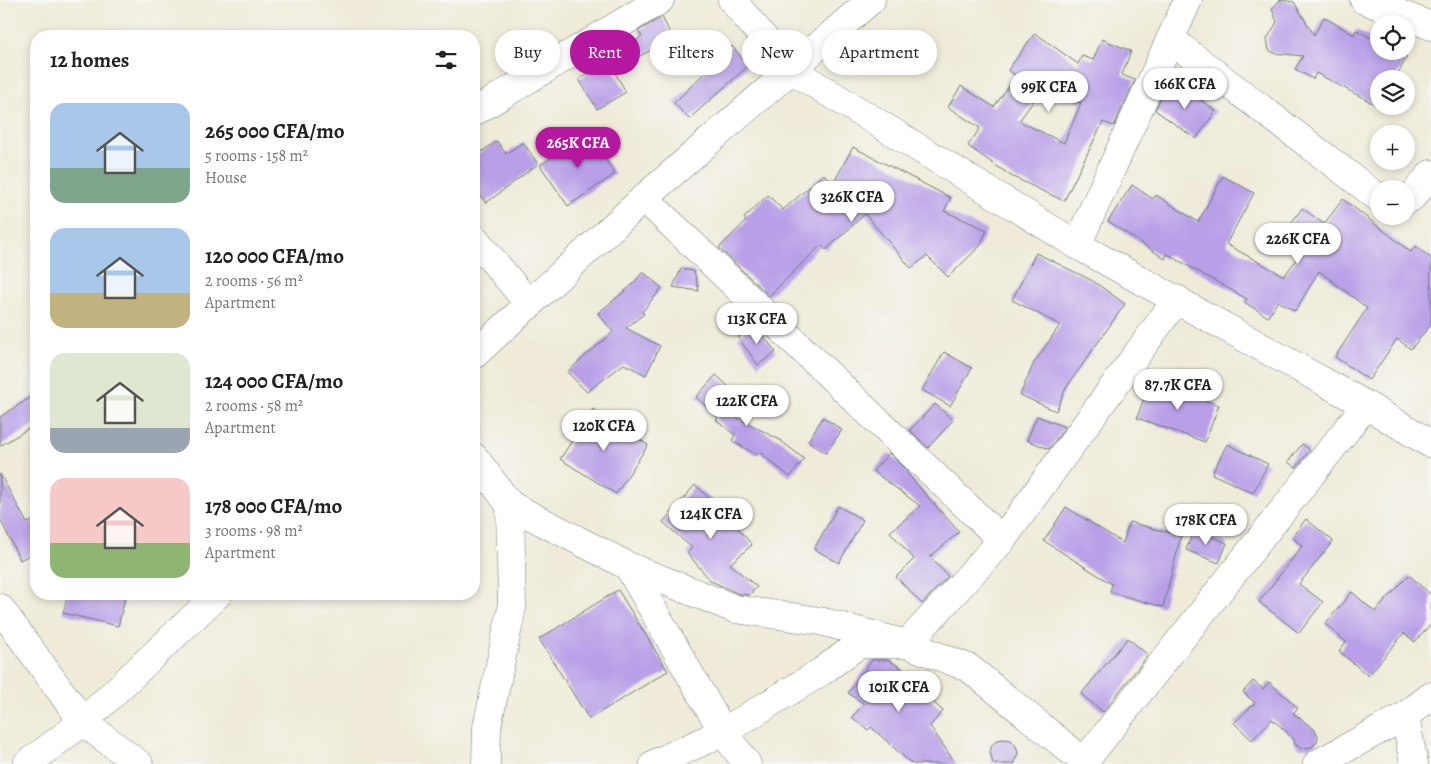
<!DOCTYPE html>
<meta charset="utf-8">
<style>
:root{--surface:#fff;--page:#f6f6f6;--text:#222;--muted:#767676;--accent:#b5179e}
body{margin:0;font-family:Alegreya,serif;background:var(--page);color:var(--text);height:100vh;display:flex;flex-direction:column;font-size:19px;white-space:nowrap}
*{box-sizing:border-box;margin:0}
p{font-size:16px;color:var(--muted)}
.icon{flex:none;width:28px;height:28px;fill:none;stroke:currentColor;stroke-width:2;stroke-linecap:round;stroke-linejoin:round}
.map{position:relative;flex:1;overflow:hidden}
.details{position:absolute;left:30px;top:30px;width:450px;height:570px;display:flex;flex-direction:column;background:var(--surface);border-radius:20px;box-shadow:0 2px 8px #0003}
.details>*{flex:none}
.hud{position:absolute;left:495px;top:30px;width:475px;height:45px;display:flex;gap:10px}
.fabs{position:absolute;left:1370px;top:15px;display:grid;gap:10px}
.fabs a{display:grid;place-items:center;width:45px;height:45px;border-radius:50%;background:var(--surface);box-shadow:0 2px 8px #0003;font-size:25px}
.price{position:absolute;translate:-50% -42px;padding:0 11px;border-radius:18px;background:#fff;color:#222;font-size:16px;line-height:32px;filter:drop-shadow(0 1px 2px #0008)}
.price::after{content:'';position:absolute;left:50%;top:30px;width:15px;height:11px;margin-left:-8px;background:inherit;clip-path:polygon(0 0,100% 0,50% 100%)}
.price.current{background:var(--accent);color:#fff}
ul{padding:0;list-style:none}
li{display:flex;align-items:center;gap:15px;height:125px;padding:0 20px}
li span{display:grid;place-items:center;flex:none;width:140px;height:100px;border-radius:15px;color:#555}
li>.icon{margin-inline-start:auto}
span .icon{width:60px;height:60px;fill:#fffc;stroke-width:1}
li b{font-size:21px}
h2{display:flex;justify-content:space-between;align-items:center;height:60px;padding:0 20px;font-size:21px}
.chip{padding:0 18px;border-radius:22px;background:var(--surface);box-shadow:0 2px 8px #0003;font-size:18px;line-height:45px}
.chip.current{background:var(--accent);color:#fff}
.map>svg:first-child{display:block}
.building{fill:#b89fe8;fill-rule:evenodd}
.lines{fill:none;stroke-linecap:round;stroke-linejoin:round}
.minor-casing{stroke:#687a6d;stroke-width:29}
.major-casing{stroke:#687a6d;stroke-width:29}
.minor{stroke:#fff;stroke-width:28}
.major{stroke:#fff;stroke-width:28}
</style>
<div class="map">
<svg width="1431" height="764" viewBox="0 0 1431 764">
<rect width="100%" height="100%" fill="#f6f6f2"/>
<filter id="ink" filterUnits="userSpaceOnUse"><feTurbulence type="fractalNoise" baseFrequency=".02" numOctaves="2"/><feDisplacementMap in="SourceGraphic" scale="10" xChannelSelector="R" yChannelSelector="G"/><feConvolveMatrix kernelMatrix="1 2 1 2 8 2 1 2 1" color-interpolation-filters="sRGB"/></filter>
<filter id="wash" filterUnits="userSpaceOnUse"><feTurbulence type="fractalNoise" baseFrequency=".0096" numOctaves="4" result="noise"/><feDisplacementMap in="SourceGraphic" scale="20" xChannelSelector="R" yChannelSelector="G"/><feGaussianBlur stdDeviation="1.12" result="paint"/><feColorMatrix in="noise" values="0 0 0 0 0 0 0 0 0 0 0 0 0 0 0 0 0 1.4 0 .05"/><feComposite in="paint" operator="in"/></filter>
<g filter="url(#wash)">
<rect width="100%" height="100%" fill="#efebd8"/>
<g id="blocks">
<path class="building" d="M 1280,0 L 1294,2 L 1314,35 L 1324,17 L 1354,35 L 1356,30 L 1379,42 L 1379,51 L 1397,51 L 1407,57 L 1395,79 L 1379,79 L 1380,107 L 1316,73 L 1313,79 L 1295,69 L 1303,56 L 1274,53 L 1269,50 L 1267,39 L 1277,22 L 1272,9 Z
M 662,17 L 673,39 L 616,68 L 611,61 L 642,36 L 638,31 Z
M 1035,33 L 1078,64 L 1082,56 L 1093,60 L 1102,39 L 1131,51 L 1122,75 L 1135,80 L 1114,126 L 1103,122 L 1064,201 L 1011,176 L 968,146 L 980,128 L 948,107 L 961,86 L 994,107 L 1016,76 L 1008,70 ZM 1043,88 L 1081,103 L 1064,143 L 1019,121 Z
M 732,46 L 748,66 L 689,119 L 674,103 Z
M 609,62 L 626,92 L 597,109 L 579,79 Z
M 1175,82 L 1216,111 L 1196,139 L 1155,110 L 1163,93 L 1166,94 Z
M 588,133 L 615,174 L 568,206 L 540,165 Z
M 497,141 L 506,154 L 523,142 L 538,164 L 486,203 L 474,188 L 474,157 Z
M 853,147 L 951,198 L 944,211 L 987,230 L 980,246 L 948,277 L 927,256 L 911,268 L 865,214 L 826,250 L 821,245 L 769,296 L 719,248 L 746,221 L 744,218 L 768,195 L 783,210 L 824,174 L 833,184 Z
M 1223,176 L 1254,193 L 1226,244 L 1284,276 L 1306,247 L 1285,232 L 1302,208 L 1324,224 L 1343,199 L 1411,252 L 1415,246 L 1431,258 L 1431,324 L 1411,349 L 1397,339 L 1369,380 L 1335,357 L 1367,308 L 1319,271 L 1295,311 L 1278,301 L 1268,317 L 1244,302 L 1247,299 L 1167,254 L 1165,259 L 1108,221 L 1132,185 L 1153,199 L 1156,195 L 1198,222 Z
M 1036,253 L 1093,281 L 1125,304 L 1066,388 L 1056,411 L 1020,395 L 1034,363 L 1060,325 L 1012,300 Z
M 681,269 L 694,271 L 699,291 L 673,287 Z
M 643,272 L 662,288 L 642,312 L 644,314 L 626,328 L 660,346 L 646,375 L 624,364 L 587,392 L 567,372 L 613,332 L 598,313 L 631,286 Z
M 755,325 L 776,352 L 758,365 L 738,337 Z
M 944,352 L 972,368 L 950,406 L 922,390 Z
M 716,375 L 748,405 L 736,417 L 780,440 L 804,459 L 790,477 L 759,452 L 757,455 L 732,441 L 735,435 L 716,420 L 718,418 L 696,397 Z
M 1150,381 L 1219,405 L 1205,442 L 1137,418 Z
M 36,394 L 36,424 L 0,446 L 0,417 Z
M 935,404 L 953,420 L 928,448 L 910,430 Z
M 593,409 L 648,445 L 616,494 L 560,459 Z
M 1037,416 L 1065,427 L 1049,449 L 1027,440 Z
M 823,417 L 842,430 L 826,453 L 808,441 Z
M 1227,444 L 1268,464 L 1253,493 L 1212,474 Z
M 1302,444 L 1310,450 L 1296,468 L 1288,462 Z
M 889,453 L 907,471 L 906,472 L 959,532 L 930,557 L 948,576 L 922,604 L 896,577 L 914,559 L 890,532 L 920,506 L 873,471 Z
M 0,474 L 27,523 L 36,519 L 36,552 L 20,560 L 0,519 Z
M 695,485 L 722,509 L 752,545 L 730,564 L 757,587 L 749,595 L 739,594 L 711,581 L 687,553 L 692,548 L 663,522 Z
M 838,506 L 863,520 L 839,563 L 814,549 Z
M 1066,507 L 1123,543 L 1129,522 L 1181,536 L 1163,607 L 1110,592 L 1112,584 L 1044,541 Z
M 1306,519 L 1333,541 L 1299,584 L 1323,602 L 1299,633 L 1259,602 L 1302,546 L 1292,537 Z
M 1194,530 L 1227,543 L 1219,563 L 1186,550 Z
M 1409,575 L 1431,595 L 1431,624 L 1415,642 L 1404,633 L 1368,676 L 1339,651 L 1346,642 L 1325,624 L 1352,592 L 1375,612 Z
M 618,590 L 668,671 L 589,719 L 539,639 Z
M 68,594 L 126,594 L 118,626 L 63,613 Z
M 1128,638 L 1148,655 L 1103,712 L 1081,694 Z
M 872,660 L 889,660 L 904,670 L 901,673 L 943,711 L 930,726 L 956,764 L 912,764 L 871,727 L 868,730 L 852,717 L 864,704 L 848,693 Z
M 1253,681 L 1263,689 L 1269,682 L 1298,708 L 1293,713 L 1315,730 L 1318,736 L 1317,742 L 1312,747 L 1300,748 L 1295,744 L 1293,738 L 1272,719 L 1252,740 L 1234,723 L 1255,703 L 1243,692 Z
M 1004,739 L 1011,740 L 1016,746 L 1018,753 L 1014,764 L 993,764 L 990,752 L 992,745 L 997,740 Z"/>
</g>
</g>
<g filter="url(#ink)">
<use href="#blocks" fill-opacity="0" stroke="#687a6d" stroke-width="1"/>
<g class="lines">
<g class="minor-casing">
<path id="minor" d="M 732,0 L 790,69 L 1077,245 L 1366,405 L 1431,444
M 1364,0 L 1431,26
M 1170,39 L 1379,198
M 474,112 L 660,0
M 644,198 L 1002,540
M 1406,200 L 1412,197 L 1431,174
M 474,238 L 530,305
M 1077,245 L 1188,0
M 474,457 L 510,505 L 628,566 L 735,609 L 820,621 L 907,644 L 969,668 L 1087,764
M 628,566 L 723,732 L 747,764
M 0,608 L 83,722 L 139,764
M 1405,716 L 1414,764
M 1084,762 L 1366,405
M 486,764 L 487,727 L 512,608 L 510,505
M 654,764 L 723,732 L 821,672 L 859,644 L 907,644 L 1002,540 L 1177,299
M 1317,764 L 1405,716 L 1431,696"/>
</g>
<g class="major-casing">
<path id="major" d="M 474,355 L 644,198 L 871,0
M 27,764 L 83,722 L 218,594"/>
</g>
<use href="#minor" class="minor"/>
<use href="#major" class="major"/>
</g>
</g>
</svg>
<div class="fabs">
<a><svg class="icon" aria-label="locate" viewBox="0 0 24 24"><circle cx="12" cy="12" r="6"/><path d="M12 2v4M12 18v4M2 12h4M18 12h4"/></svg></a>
<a><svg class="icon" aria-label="layers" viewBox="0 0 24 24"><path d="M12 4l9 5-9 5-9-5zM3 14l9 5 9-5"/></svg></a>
<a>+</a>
<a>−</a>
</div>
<b class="price" style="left:1185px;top:110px">166K CFA</b>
<b class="price" style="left:1049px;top:113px">99K CFA</b>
<b class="price current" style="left:578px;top:169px">265K CFA</b>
<b class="price" style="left:852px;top:223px">326K CFA</b>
<b class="price" style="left:1298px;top:265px">226K CFA</b>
<b class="price" style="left:757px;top:345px">113K CFA</b>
<b class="price" style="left:1178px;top:411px">87.7K CFA</b>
<b class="price" style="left:747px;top:427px">122K CFA</b>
<b class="price" style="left:604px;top:452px">120K CFA</b>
<b class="price" style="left:711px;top:540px">124K CFA</b>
<b class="price" style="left:1206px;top:546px">178K CFA</b>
<b class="price" style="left:899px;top:713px">101K CFA</b>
<div class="hud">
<a class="chip">Buy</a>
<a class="chip current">Rent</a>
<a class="chip">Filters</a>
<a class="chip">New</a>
<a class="chip">Apartment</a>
</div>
<section class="details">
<h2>12 homes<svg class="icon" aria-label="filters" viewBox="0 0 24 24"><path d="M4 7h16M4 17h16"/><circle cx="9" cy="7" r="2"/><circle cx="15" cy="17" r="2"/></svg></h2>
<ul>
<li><span style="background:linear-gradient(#a9c7e8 65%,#7fa58c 0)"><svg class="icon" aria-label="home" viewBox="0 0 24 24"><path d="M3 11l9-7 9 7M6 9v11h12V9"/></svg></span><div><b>265 000 CFA/mo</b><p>5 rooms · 158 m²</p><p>House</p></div></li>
<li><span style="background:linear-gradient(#a9c7e8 65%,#c2b280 0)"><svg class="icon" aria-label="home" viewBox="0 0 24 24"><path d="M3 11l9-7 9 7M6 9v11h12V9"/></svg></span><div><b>120 000 CFA/mo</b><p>2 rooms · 56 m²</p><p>Apartment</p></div></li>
<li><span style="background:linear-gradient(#dfe7d0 75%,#9aa5b1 0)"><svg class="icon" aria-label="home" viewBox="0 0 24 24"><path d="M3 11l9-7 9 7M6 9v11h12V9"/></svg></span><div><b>124 000 CFA/mo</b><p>2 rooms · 58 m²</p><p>Apartment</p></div></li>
<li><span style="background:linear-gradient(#f6c9c9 65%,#8fb573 0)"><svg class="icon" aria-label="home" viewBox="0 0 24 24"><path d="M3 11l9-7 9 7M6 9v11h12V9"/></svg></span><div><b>178 000 CFA/mo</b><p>3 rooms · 98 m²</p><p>Apartment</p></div></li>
</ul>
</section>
</div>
